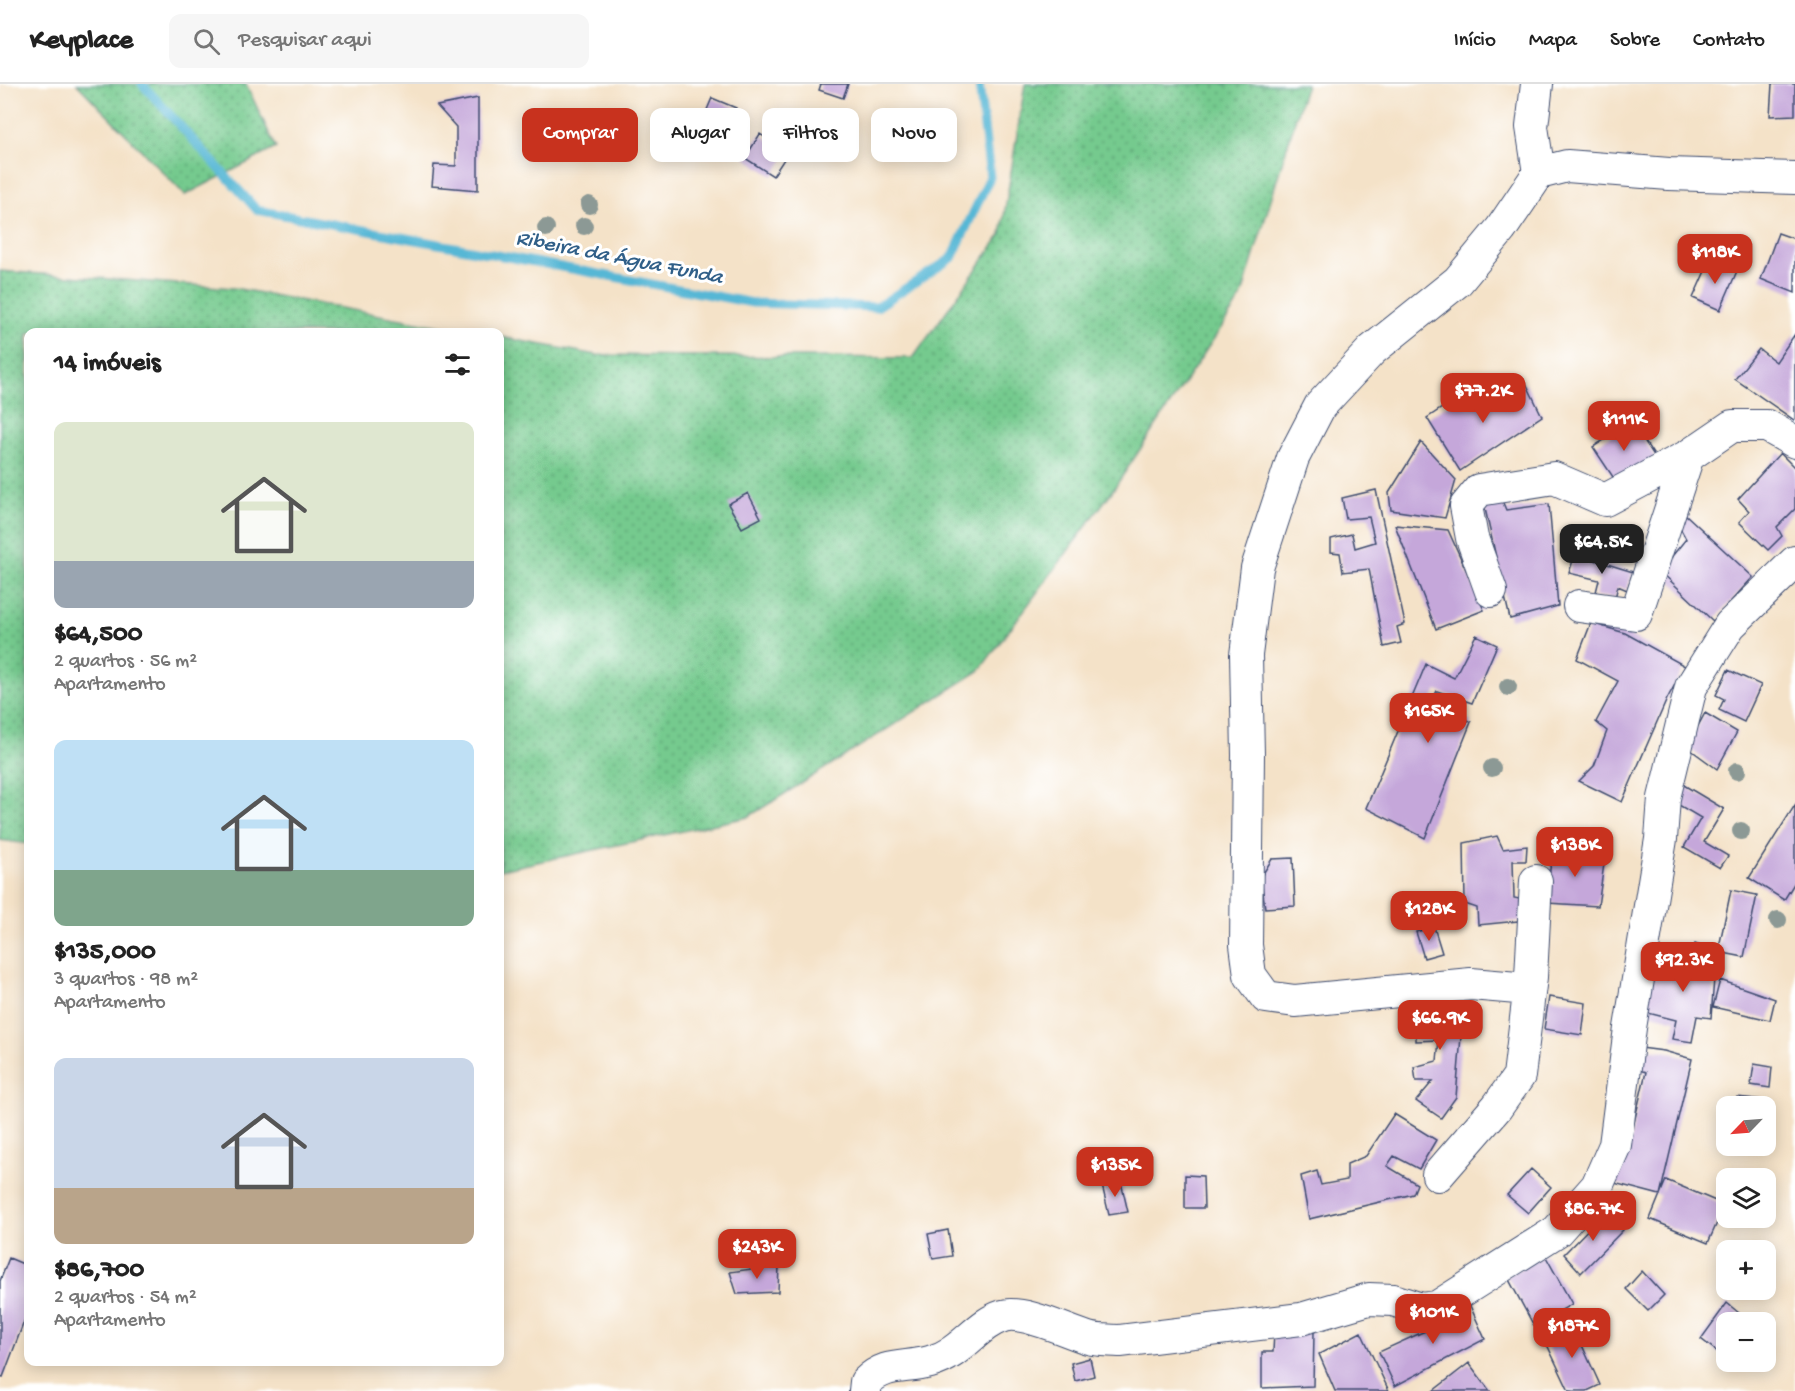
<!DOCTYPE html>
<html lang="pt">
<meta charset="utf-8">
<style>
:root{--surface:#fff;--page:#f6f6f6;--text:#222;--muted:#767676;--line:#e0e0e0;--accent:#c8321e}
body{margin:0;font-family:"Gochi Hand",sans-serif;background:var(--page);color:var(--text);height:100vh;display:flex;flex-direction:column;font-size:22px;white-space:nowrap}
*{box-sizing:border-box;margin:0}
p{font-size:20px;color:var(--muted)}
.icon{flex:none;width:33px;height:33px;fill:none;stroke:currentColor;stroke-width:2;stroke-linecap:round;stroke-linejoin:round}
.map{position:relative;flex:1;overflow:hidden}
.details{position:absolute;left:24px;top:244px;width:480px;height:1038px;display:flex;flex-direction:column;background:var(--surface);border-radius:12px;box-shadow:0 3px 15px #0003}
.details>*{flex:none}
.top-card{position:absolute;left:522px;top:24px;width:570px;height:54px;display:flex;gap:12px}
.needle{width:39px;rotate:245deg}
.fabs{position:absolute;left:1716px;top:1012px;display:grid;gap:12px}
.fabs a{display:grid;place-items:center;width:60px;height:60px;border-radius:12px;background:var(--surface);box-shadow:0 3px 15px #0003;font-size:30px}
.price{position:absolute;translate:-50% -51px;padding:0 14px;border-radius:12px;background:var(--accent);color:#fff;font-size:20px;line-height:39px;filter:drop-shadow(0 2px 3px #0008)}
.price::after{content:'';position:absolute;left:50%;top:36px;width:18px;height:14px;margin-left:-9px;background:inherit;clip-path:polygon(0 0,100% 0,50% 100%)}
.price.on{background:#222;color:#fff}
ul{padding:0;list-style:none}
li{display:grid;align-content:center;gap:12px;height:318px;padding:0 30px}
li span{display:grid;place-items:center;height:186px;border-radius:12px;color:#555}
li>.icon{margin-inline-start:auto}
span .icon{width:108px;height:108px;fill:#fffc;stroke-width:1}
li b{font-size:26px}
h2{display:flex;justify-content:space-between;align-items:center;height:72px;padding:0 30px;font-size:26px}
.pill{padding:0 21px;border-radius:12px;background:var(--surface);box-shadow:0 3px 15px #0003;font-size:21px;line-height:54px}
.pill.on{background:var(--accent);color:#fff}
header{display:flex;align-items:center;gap:36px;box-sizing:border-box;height:84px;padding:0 30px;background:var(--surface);border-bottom:2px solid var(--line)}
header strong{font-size:28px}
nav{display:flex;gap:33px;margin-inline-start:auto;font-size:21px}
.search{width:420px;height:54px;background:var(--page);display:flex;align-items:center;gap:15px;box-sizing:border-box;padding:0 21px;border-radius:12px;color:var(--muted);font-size:22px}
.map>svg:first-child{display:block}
.grass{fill:url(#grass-dots);stroke:#487c76;stroke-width:1.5}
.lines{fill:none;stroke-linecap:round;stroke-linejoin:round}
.stream{stroke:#56b7d5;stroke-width:9}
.building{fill:#c5a7da}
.minor-casing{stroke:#3c4a6e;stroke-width:34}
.minor{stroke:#fff;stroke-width:32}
.tree{fill:#8c9995}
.labels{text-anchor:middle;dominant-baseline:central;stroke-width:6;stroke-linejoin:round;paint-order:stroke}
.water-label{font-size:22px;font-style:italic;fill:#305f88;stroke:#fff}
</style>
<header>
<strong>Keyplace</strong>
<div class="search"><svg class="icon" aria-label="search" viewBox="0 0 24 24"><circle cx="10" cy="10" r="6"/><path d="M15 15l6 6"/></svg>Pesquisar aqui</div>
<nav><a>Início</a><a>Mapa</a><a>Sobre</a><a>Contato</a></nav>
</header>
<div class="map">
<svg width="1795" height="1307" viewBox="0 0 1795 1307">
<defs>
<pattern id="grass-dots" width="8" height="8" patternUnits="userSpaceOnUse" patternTransform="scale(1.5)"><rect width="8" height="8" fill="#75ca8e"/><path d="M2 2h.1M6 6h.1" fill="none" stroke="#5fa477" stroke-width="1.8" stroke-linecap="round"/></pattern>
</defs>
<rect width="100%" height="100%" fill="#fff"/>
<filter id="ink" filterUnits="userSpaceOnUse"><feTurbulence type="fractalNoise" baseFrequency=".0167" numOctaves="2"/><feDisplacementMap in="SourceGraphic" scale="12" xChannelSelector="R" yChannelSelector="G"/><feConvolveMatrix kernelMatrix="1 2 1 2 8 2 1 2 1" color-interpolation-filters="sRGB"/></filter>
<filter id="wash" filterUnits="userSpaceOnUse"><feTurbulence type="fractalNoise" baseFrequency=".008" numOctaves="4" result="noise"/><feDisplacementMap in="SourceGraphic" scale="24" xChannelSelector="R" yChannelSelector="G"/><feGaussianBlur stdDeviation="1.35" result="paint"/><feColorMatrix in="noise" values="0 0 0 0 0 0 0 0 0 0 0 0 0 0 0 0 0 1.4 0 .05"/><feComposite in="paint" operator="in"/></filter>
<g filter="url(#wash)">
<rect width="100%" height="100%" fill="#f4e2c8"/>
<path class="grass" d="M 77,0 L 246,0 L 276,64 L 185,111 Z
M 1025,0 L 1306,0 L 1241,214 L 1113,406 L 979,587 L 748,733 L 500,786 L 500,253 L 597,271 L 913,274 L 1001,151 Z
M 0,187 L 234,204 L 476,249 L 28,249 L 28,760 L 0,756 Z"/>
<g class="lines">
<path class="stream" d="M 142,0 L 257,126 L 753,219 L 877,223 L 952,174 L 990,93 L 979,0"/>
</g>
<g id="blocks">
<path class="building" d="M 821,0 L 848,0 L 843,14 L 819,6 Z
M 1772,0 L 1795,0 L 1795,31 L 1770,32 Z
M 478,14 L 478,106 L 432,102 L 434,81 L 456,82 L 456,43 L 437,22 Z
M 712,14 L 736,24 L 724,55 L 699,45 Z
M 760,50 L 788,69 L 773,92 L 745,74 Z
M 1778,149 L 1795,155 L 1795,209 L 1761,195 Z
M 1710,176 L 1737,187 L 1720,226 L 1693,214 Z
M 1795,250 L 1795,335 L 1794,336 L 1735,295 L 1759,265 L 1776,278 Z
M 1526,299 L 1542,332 L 1460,387 L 1427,334 L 1463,310 L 1469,323 Z
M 1632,338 L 1655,373 L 1617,399 L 1593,363 Z
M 1421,358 L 1456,396 L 1445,434 L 1391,426 L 1389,409 Z
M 1780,369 L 1795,384 L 1795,425 L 1777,443 L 1782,452 L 1768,466 L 1739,438 L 1749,427 L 1738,415 Z
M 1376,406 L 1405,540 L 1397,543 L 1401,559 L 1384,563 L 1369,485 L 1343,488 L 1340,469 L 1331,468 L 1331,455 L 1352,450 L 1355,464 L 1375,458 L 1369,433 L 1346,435 L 1342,414 Z
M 748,409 L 761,434 L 742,444 L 728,420 Z
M 1501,414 L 1506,426 L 1549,420 L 1558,522 L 1510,535 L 1484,420 Z
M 1685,430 L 1753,493 L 1713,537 L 1660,487 L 1686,455 L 1677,438 Z
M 1395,441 L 1448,446 L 1484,526 L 1436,545 Z
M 1575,470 L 1633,488 L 1627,506 L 1618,502 L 1615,514 L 1595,512 L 1599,496 L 1569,489 Z
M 1591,539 L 1625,549 L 1685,582 L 1667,615 L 1622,718 L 1579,697 L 1594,682 L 1607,647 L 1596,638 L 1618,597 L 1577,575 Z
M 1476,551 L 1497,561 L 1472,619 L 1437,607 L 1431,618 L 1471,638 L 1425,754 L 1366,724 L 1426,580 L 1454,594 Z
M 1728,586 L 1761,601 L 1744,638 L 1719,626 L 1724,615 L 1716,611 Z
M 1705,629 L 1737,648 L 1717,685 L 1687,663 Z
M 1677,697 L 1724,725 L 1704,758 L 1728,772 L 1720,784 L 1684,763 L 1701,734 L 1667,714 Z
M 1795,721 L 1795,798 L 1784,816 L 1749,794 Z
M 1497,752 L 1503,765 L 1527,762 L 1526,777 L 1513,777 L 1514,814 L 1529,817 L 1528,836 L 1478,841 L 1477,824 L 1465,820 L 1464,759 Z
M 1552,764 L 1605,773 L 1598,822 L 1547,819 Z
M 1293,774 L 1295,822 L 1265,824 L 1261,793 L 1272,775 Z
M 1731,806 L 1757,811 L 1744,873 L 1718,868 Z
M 1434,843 L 1442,869 L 1424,874 L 1416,848 Z
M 1695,860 L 1716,868 L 1711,934 L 1697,932 L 1692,958 L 1672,955 L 1676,936 L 1640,927 L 1649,883 L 1686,893 Z
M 1720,896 L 1775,915 L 1770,936 L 1713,923 Z
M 1549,913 L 1586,919 L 1582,951 L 1544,945 Z
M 1416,915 L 1464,916 L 1456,1013 L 1441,1034 L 1416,1017 L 1433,997 L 1416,997 L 1414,983 L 1437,977 L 1439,956 L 1416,957 Z
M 1633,963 L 1664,967 L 1692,975 L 1660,1111 L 1614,1099 L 1614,1083 L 1624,1081 L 1646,988 L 1632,984 Z
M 1754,980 L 1772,983 L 1770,1004 L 1751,1001 Z
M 1737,1013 L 1763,1016 L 1762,1023 L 1736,1023 Z
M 1394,1030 L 1436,1056 L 1419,1085 L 1394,1072 L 1387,1082 L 1417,1100 L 1413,1110 L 1309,1135 L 1301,1092 L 1317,1087 L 1321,1101 L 1347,1096 L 1347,1080 L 1366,1072 Z
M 1531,1085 L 1551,1103 L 1528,1129 L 1507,1111 Z
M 1185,1091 L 1203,1092 L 1204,1124 L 1185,1124 Z
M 1666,1096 L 1725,1121 L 1708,1159 L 1650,1135 Z
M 1121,1098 L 1128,1128 L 1109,1131 L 1102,1101 Z
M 1605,1128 L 1623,1146 L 1581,1189 L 1564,1170 Z
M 948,1146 L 952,1172 L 933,1175 L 928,1150 Z
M 1545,1171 L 1572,1220 L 1534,1242 L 1507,1192 Z
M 9,1174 L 28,1182 L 28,1227 L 3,1293 L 0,1292 L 0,1197 Z
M 779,1181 L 778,1208 L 737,1210 L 730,1188 Z
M 1642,1187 L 1664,1211 L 1648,1227 L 1626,1205 Z
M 1467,1215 L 1485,1255 L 1395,1302 L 1379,1268 L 1458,1232 L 1453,1219 Z
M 1727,1219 L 1745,1234 L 1741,1239 L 1726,1239 L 1726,1258 L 1719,1269 L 1701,1255 Z
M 1572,1239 L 1600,1301 L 1587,1307 L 1569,1307 L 1543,1252 Z
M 1274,1248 L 1314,1248 L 1313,1302 L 1262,1304 L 1262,1268 L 1273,1268 Z
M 1361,1248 L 1389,1307 L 1335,1307 L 1319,1270 Z
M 1090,1274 L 1094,1292 L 1075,1297 L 1071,1279 Z
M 1469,1279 L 1490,1307 L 1433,1307 Z"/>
</g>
</g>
<g filter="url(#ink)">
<use href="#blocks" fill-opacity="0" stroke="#3c4a6e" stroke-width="1.5"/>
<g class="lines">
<g class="minor-casing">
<path id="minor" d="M 1537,0 L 1532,43 L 1539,89
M 1491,507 L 1472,454 L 1466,422 L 1479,406 L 1554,394 L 1605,416 L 1688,372 L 1732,342 L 1767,342 L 1795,358
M 1579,522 L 1636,530 L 1688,372
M 1529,905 L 1471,900 L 1295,917 L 1266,913 L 1250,891 L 1246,861 L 1248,671 L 1246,571 L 1257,484 L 1293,374 L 1320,322 L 1372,266 L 1458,197 L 1501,145 L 1539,89 L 1567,82 L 1669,90 L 1795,94
M 1438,1091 L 1497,1023 L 1519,992 L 1531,893 L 1536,797
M 865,1307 L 866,1298 C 886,1278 904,1285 930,1278 C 963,1269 975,1241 1003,1232 C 1023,1226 1068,1248 1088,1254 C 1098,1257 1110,1256 1120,1257 L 1301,1235 L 1369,1215 L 1393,1216 L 1421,1225 L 1437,1223 L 1557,1147 L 1597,1102 L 1615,1061 L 1630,944 L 1661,755 L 1664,714 L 1691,603 L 1730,541 L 1795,478"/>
</g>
<use href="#minor" class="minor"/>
</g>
<g class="tree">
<circle cx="589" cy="121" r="9"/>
<circle cx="584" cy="142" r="9"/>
<circle cx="546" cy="144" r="9"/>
<circle cx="1508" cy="603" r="9"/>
<circle cx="1492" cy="684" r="9"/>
<circle cx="1737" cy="687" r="9"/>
<circle cx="1741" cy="747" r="9"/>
<circle cx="1778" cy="836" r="9"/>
</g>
</g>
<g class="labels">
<g class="water-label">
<text transform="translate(619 175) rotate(11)">Ribeira da Água Funda</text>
</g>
</g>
</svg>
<div class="fabs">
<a><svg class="needle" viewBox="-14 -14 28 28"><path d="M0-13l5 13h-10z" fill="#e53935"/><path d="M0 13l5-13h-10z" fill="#767676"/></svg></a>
<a><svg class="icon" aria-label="layers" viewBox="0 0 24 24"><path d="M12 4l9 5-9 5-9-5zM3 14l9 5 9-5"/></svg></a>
<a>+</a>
<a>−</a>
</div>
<b class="price" style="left:1715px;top:201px">$118K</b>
<b class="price" style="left:1483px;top:340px">$77.2K</b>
<b class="price" style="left:1624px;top:368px">$111K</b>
<b class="price on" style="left:1602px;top:491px">$64.5K</b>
<b class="price" style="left:1428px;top:660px">$165K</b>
<b class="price" style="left:1575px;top:794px">$138K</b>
<b class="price" style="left:1429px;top:858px">$128K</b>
<b class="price" style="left:1683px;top:909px">$92.3K</b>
<b class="price" style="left:1440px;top:967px">$66.9K</b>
<b class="price" style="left:1115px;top:1114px">$135K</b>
<b class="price" style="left:1593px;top:1158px">$86.7K</b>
<b class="price" style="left:757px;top:1196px">$243K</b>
<b class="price" style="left:1433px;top:1261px">$101K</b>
<b class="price" style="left:1572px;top:1275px">$187K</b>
<div class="top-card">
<a class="pill on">Comprar</a>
<a class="pill">Alugar</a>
<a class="pill">Filtros</a>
<a class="pill">Novo</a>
</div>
<section class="details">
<h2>14 imóveis<svg class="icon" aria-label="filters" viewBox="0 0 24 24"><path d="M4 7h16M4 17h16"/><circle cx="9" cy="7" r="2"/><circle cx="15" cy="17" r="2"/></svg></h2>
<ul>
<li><span style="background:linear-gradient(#dfe7d0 75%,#9aa5b1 0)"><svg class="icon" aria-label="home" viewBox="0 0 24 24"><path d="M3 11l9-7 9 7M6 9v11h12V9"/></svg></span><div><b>$64,500</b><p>2 quartos · 56 m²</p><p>Apartamento</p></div></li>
<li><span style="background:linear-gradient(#bfe0f5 70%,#7fa58c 0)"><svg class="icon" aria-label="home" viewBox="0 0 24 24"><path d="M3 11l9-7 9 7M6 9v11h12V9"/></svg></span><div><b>$135,000</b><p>3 quartos · 98 m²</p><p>Apartamento</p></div></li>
<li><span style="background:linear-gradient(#c9d6e8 70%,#b9a48a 0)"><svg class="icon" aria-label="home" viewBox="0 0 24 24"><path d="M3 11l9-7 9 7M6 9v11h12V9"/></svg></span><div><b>$86,700</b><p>2 quartos · 54 m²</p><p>Apartamento</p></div></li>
</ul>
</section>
</div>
